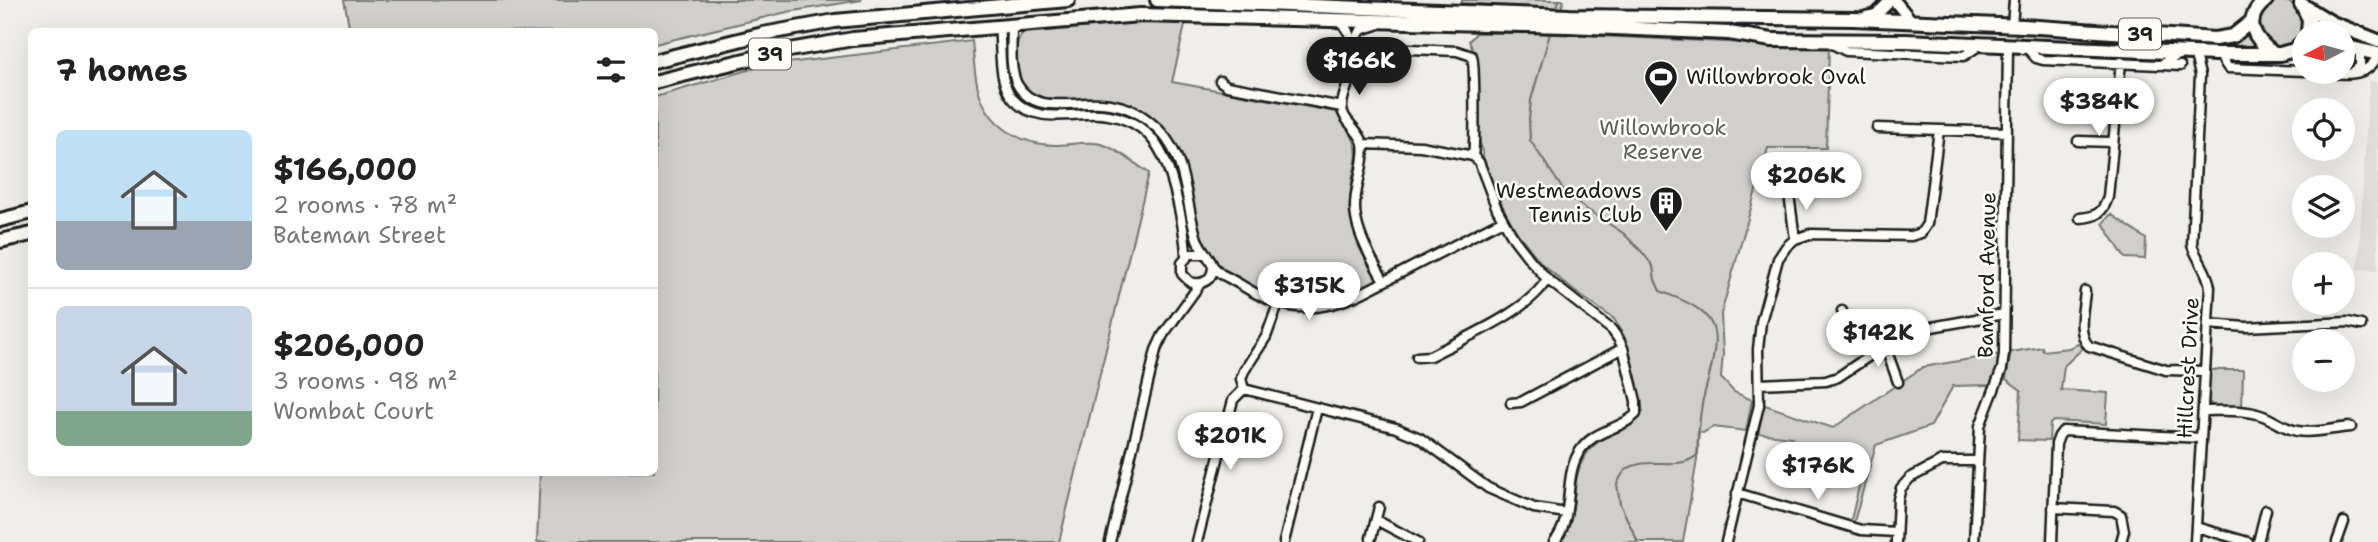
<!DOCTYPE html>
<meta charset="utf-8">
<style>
:root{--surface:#fff;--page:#f2f2f2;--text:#222;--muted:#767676;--line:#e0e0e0;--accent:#1c1c1c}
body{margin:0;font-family:"Shantell Sans",sans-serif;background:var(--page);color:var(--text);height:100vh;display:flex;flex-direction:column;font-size:26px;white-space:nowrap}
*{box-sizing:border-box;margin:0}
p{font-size:23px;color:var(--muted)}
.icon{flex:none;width:38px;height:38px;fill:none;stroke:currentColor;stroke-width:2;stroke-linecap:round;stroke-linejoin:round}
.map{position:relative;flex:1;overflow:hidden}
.side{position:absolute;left:28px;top:28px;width:630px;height:448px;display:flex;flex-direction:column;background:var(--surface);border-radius:10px;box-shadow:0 7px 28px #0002}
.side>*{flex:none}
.needle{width:46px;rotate:264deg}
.tools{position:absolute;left:2292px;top:21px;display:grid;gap:14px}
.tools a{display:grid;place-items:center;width:63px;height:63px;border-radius:50%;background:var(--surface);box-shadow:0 7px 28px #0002;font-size:35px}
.price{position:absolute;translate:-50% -60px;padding:0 16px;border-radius:24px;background:#fff;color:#222;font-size:23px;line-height:46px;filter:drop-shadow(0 2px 4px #0008)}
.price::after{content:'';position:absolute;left:50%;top:42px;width:21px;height:16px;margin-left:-10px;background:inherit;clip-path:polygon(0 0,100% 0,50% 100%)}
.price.selected{background:var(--accent);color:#fff}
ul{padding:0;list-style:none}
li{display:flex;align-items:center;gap:21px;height:175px;padding:0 28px}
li+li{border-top:2px solid var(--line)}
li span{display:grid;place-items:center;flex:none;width:196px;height:140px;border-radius:10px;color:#555}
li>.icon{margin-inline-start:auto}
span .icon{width:84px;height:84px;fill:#fffc;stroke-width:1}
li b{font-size:30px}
h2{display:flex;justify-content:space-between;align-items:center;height:84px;padding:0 28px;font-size:30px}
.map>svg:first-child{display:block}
.built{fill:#e0deda}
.green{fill:#d0cfcc;stroke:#767674;stroke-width:2}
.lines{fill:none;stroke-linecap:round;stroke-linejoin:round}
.stream{stroke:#706f6d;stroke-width:2}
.street-casing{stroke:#1c1c1c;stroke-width:13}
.secondary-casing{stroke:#1c1c1c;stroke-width:16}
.primary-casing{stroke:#1c1c1c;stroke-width:18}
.street{stroke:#fdfcf7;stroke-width:8}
.secondary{stroke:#fdfcf7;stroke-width:10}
.primary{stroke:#fdfcf7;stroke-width:12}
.labels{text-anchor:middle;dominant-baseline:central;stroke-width:5;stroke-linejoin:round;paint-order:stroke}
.shield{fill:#fdfcf7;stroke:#605f5e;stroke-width:2}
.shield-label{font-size:19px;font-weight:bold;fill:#1c1c1c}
.poi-label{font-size:21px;fill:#1c1c1c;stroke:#fdfcf7;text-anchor:start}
.park-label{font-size:21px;fill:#5b5b5a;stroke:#fdfcf7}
.street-label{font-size:21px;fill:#1c1c1c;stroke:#fdfcf7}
</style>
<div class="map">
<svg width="2378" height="542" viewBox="0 0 2378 542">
<rect width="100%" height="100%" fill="#f0eeea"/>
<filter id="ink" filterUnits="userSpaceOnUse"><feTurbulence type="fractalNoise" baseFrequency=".0143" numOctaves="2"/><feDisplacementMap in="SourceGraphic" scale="14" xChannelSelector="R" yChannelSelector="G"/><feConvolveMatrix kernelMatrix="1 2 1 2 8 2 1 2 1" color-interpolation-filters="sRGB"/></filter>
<g filter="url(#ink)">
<path class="built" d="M 2369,81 L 2378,81 L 2378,270 L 2358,269 Z"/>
<path class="green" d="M 344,0 L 862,0 L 787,12 L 655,44 L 654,32 L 350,31 Z
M 1462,0 L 1564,0 L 1561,9 L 1462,3 Z
M2258 24a23 23 0 1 1 46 0a23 23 0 1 1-46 0Z
M 1137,20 L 1186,21 L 1172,82 L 1336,112 C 1372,159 1350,156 1350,204 C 1351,233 1366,255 1379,280 C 1342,300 1305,314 1263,294 C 1254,289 1246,282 1237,277 C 1232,274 1227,273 1222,270 C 1213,263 1202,246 1198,235 C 1185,194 1188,150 1153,118 C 1143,109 1129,102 1115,100 C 1083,95 1014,115 1016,62 C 1016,51 1016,41 1023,33 L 1104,26 Z
M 2249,29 L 2256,47 L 2229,49 L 2013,42 L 2013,38 L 2022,31 L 2204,42 Z
M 1476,33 L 1533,33 L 1829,47 L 1826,148 L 1768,148 L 1721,314 L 1723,354 L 1721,378 L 1734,392 L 1752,400 L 1746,431 L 1713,427 L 1703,433 L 1698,432 L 1697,460 L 1683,542 L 1561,542 C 1579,517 1569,484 1584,458 C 1597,435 1615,436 1633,424 C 1637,421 1640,416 1643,411 L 1625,338 L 1614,319 L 1574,291 L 1542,264 L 1512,226 L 1497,194 L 1484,160 L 1478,135 L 1478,61 L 1469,41 Z
M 972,41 C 974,59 974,78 980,95 C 991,127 1022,145 1055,145 C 1070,145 1089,140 1104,145 C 1119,150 1135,164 1149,173 L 1059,542 L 537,542 L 540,473 L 654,472 L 655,97 L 762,66 Z
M 2111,214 L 2146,239 L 2145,259 L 2125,258 L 2103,223 Z
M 2078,344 L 2083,348 L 2064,366 L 2061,390 L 2108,393 L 2106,424 L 2053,421 L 2050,424 L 2049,441 L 2018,440 L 2021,390 L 2006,379 L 2011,352 L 2042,347 L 2043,351 L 2069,348 Z
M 2001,354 L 1998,368 L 1990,385 L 1953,386 L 1931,426 L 1876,445 L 1853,525 L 1850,524 L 1860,482 L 1786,461 L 1792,437 L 1756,433 L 1762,404 L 1833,428 L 1923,367 Z
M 2209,370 L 2243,370 L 2242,408 L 2214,407 L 2209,402 Z"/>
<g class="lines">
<path class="stream" d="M 1556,11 L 1559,0
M 1551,30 L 1531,100 L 1529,120 L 1530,140 L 1562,188 L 1574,201 L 1623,233 L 1642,252 L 1653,266 L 1655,280 L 1660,291 C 1677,298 1702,306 1711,323 C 1722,342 1706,384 1702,404 C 1699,421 1698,437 1698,454 C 1680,473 1647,454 1626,470 C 1622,473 1619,480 1617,484 L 1620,504 L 1638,542"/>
<g class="street-casing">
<path id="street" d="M 1339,21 C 1357,34 1353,60 1349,80 C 1347,88 1342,98 1342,106 C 1341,120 1359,129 1363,143 C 1367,164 1351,192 1356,218 C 1360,241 1373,261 1384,281
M 1012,25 C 1012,42 1009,68 1017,84 C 1034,115 1072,101 1101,103 C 1118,104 1136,110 1150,122 C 1189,152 1183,197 1197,239 C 1201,249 1209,256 1213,266 C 1213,280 1202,286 1190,282 L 1182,274 L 1182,263 L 1190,254 L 1205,254
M 999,26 C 1002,49 997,80 1013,99 C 1036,125 1071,112 1101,114 C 1155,119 1168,159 1178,204 C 1182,222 1186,239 1186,257
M 2012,26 L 2014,0
M 1828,42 L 1846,51 L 1964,56 L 1980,45
M 1354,44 L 1361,30 L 1377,25
M 2023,49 L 2026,47 L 2036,58 L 2043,60 L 2160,65 L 2180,54
M 1377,53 L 1386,48 L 1457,51 L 1472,56 C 1475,64 1475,144 1473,156
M 2191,53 L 2196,59 L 2200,75 L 2192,245 C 2197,260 2208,271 2210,287 L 2195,542
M 2219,54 L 2228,68 L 2305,71
M 2163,65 L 2180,66
M 2315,72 C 2338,73 2369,81 2378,54
M 2352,73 L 2360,66 L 2360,49
M 1220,81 L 1227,86 L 1342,107
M 1877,128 L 2007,132
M 2078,141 L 2113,142
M 1363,144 L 1421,146 L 1473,156 L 1479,162 L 1497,209 L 1514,239 L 1531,261 L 1547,279 L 1612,330 L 1619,340 L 1623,348 L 1636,401 L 1636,414 C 1620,431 1593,428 1578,454 C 1563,481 1575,518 1554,542
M 1793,183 L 1789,194 L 1795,239
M 2080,218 C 2096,217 2103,213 2108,197 L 2121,62
M 1213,266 L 1221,274 C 1236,281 1249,291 1265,298 C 1297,314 1331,308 1362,293 L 1503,220
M 2085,291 C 2084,307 2076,334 2089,346 L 2166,370 L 2205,371
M 1842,311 L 1851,332 L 1868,356
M 2208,324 L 2246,327 L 2348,322 L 2361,325
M 1885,346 L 1898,382
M 1417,357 L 1430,356 C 1462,339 1530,311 1547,279
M 1759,384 L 1826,381 L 1838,377 L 1899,336 L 1915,330 L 2004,314
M 1244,389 L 1396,428 L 1420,438 L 1488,488 L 1534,508 L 1566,513
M 1244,389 L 1241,379 L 1244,371 L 1266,337 L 1278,304
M 1511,403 L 1521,402 L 1623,348
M 2203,411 C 2220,411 2240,409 2257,414 C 2271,417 2282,428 2297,431 C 2315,434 2333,428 2351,427
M 1737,493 L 1861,530 L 1896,532
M 2053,508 L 2114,511 L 2121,515 L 2124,531 L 2121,542
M 1376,520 L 1418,542
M 2196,527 L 2248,542
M 1371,538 L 1379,507
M 1110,542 L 1156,350 L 1163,335 L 1200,284
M 1197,542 L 1233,400 L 1244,389
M 1284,542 L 1317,408
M 1726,542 L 1759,405 L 1758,349 L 1761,322 L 1778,259 L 1786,247 L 1795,239 L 1810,234 L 1911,236 L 1921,233 L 1927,224 L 1939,130
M 1896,542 L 1898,499 L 1901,488 L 1910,478 L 1942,461 L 1977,461
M 1974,542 L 1980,426 L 2002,369 L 2004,354 L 2008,46
M 2052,542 L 2056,444 L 2059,436 L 2063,431 L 2201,438
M 2258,542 L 2266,510
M 2337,542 L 2344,522"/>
</g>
<g class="secondary-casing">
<path id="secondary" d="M 1894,0 L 1912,22
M 1866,17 L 1876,15 L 1887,4"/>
</g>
<g class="primary-casing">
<path id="primary" d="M 1157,0 L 1569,16 L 1853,19 L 2023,26 L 2215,39 L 2233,36 L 2252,21
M 2266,0 C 2241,20 2254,39 2274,54
M 2301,4 L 2332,23 L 2378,41
M 2303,7 L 2309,19 L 2308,33
M 2343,46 L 2378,54
M 654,61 L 763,34 L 835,21 L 1068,0
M 654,82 L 778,52 L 853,39 L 1140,15 L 1568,26 L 1729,33 L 1772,40 L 1905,41 L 2216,54 L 2280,54 L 2294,50 L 2305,40
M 0,220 L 32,212
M 0,241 L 32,234"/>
</g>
<use href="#street" class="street"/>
<use href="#secondary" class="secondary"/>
<use href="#primary" class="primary"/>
</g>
</g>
<defs>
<g id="stadium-pin" transform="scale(1.75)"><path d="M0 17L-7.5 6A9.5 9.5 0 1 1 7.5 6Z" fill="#1c1c1c" stroke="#fdfcf7"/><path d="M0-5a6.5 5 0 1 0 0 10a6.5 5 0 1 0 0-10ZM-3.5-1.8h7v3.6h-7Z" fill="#fff"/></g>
<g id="building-pin" transform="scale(1.75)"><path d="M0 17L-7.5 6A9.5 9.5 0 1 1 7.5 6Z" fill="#1c1c1c" stroke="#fdfcf7"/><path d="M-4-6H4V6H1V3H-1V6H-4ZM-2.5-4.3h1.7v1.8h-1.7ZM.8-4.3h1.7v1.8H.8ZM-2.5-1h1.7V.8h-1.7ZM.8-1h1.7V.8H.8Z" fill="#fff"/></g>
</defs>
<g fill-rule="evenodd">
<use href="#stadium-pin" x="1661" y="77"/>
<use href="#building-pin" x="1666" y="203"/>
</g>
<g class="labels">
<g class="shield">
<rect x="2119" y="18.5" width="42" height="31" rx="5"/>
<rect x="749" y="38.5" width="42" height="31" rx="5"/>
</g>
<g class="shield-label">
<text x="2140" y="34">39</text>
<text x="770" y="54">39</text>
</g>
<g class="poi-label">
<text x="1686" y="77">Willowbrook Oval</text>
<text x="1642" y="191" text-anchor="end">Westmeadows<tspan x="1642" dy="24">Tennis Club</tspan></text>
</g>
<g class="park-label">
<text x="1663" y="128">Willowbrook<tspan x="1663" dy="24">Reserve</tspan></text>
</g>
<g class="street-label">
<text transform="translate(1987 275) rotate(-89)">Bamford Avenue</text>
<text transform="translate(2188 368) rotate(-87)">Hillcrest Drive</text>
</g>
</g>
</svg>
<div class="tools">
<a><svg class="needle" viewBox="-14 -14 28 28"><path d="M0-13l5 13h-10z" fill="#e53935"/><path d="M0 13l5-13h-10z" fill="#767676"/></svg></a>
<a><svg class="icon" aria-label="locate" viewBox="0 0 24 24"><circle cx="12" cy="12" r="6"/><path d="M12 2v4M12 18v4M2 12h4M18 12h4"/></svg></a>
<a><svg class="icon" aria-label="layers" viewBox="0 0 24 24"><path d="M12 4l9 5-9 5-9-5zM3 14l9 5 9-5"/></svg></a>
<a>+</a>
<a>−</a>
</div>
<b class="price selected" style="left:1359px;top:97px">$166K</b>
<b class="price" style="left:2099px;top:138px">$384K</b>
<b class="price" style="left:1806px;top:212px">$206K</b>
<b class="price" style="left:1309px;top:322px">$315K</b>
<b class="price" style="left:1878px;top:369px">$142K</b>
<b class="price" style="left:1230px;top:472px">$201K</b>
<b class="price" style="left:1818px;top:502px">$176K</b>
<section class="side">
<h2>7 homes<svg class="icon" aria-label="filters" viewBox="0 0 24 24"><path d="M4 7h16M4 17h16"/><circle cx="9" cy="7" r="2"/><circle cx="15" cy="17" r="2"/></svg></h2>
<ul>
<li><span style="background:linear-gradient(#bfe0f5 65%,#9aa5b1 0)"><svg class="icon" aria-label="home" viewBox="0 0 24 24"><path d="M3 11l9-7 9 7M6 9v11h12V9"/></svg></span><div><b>$166,000</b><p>2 rooms · 78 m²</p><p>Bateman Street</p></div></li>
<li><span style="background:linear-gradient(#c9d6e8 75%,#7fa58c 0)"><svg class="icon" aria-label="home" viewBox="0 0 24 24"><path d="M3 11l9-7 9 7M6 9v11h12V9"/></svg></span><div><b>$206,000</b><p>3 rooms · 98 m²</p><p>Wombat Court</p></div></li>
</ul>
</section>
</div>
